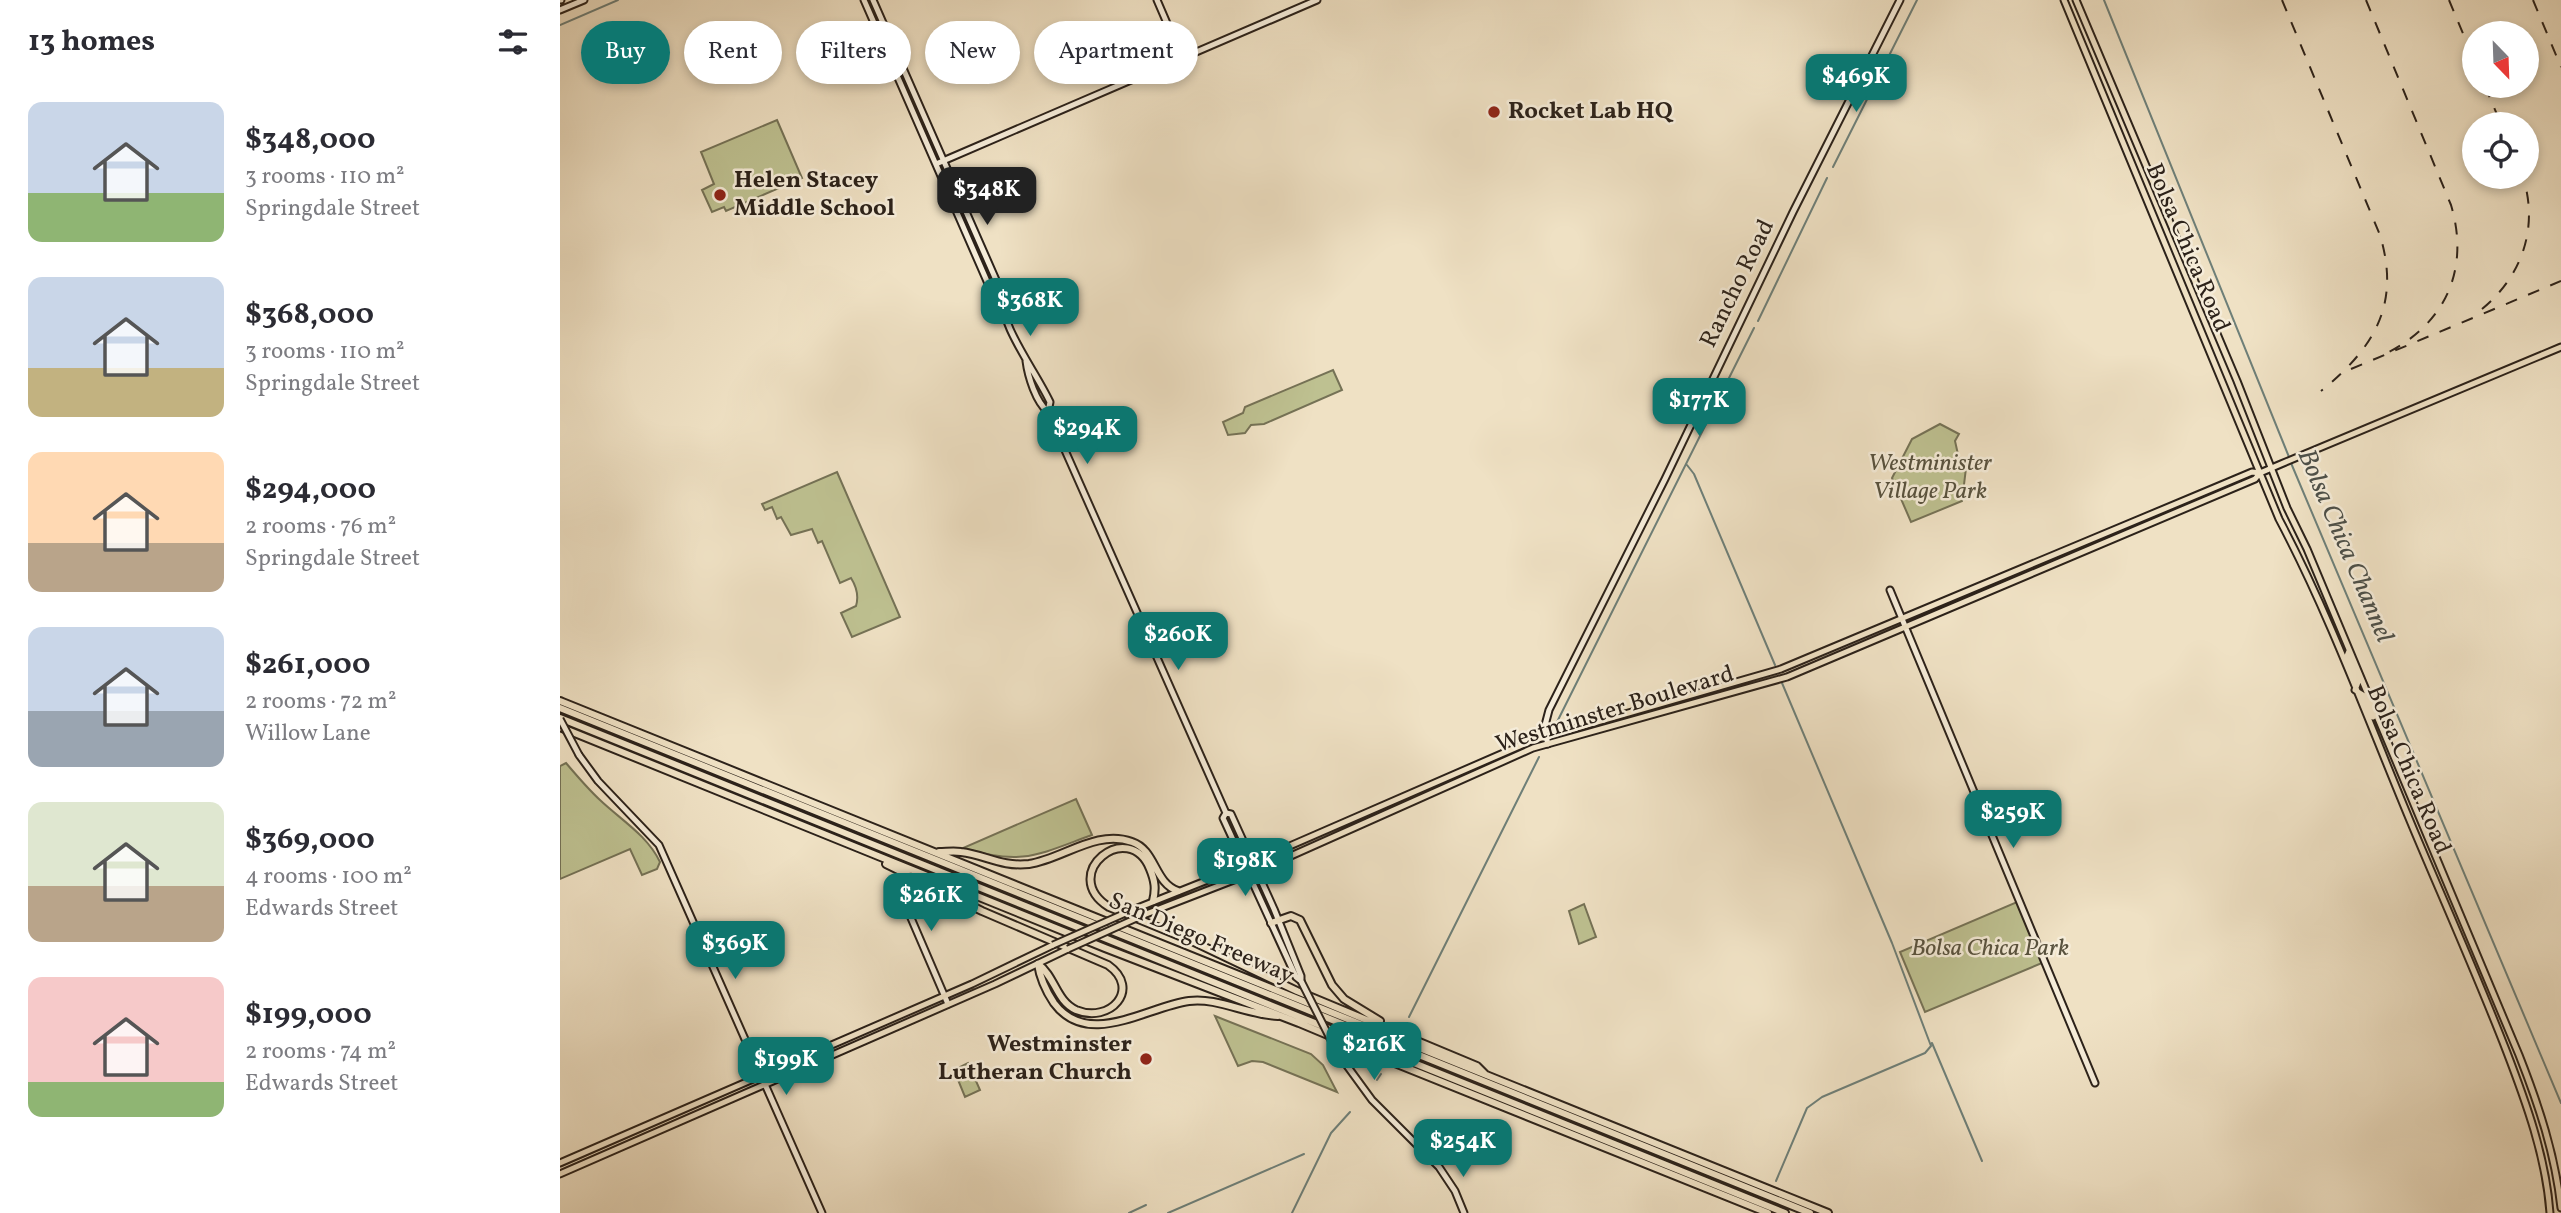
<!DOCTYPE html>
<meta charset="utf-8">
<style>
:root{--surface:#fff;--page:#f7f7f7;--text:#2b2b33;--muted:#7c7c81;--accent:#0f766e}
body{margin:0;font-family:Vollkorn,serif;background:var(--page);color:var(--text);height:100vh;display:flex;flex-direction:column;font-size:26px;white-space:nowrap}
*{box-sizing:border-box;margin:0}
p{font-size:23px;color:var(--muted)}
.icon{flex:none;width:38px;height:38px;fill:none;stroke:currentColor;stroke-width:2;stroke-linecap:round;stroke-linejoin:round}
.map{position:relative;flex:1;overflow:hidden}
.side{display:flex;flex-direction:column;background:var(--surface);width:560px}
.side>*{flex:none}
.guide{position:absolute;left:21px;top:21px;width:665px;height:63px;display:flex;gap:14px}
.needle{width:46px;rotate:157deg}
.buttons{position:absolute;left:1902px;top:21px;display:grid;gap:14px}
.buttons a{display:grid;place-items:center;width:77px;height:77px;border-radius:50%;background:var(--surface);box-shadow:0 4px 10px #0003;font-size:35px}
.price{position:absolute;translate:-50% -60px;padding:0 16px;border-radius:14px;background:var(--accent);color:#fff;font-size:23px;line-height:46px;filter:drop-shadow(0 2px 4px #0008)}
.price::after{content:'';position:absolute;left:50%;top:42px;width:21px;height:16px;margin-left:-10px;background:inherit;clip-path:polygon(0 0,100% 0,50% 100%)}
.price.active{background:#222;color:#fff}
ul{padding:0;list-style:none}
li{display:flex;align-items:center;gap:21px;height:175px;padding:0 28px}
li span{display:grid;place-items:center;flex:none;width:196px;height:140px;border-radius:14px;color:#555}
li>.icon{margin-inline-start:auto}
span .icon{width:84px;height:84px;fill:#fffc;stroke-width:1}
li b{font-size:30px}
h2{display:flex;justify-content:space-between;align-items:center;height:84px;padding:0 28px;font-size:30px}
.tag{padding:0 24px;border-radius:32px;background:var(--surface);box-shadow:0 4px 10px #0003;font-size:24px;line-height:63px}
.tag.active{background:var(--accent);color:#fff}
main{display:flex;flex:1;min-height:0}
.map>svg:first-child{display:block}
.green{fill:#bec191;stroke:#757256;stroke-width:2}
.lines{fill:none;stroke-linecap:round;stroke-linejoin:round}
.stream{stroke:#6e7f78;stroke-width:2}
.secondary-casing{stroke:#2c221a;stroke-width:9}
.primary-casing{stroke:#2c221a;stroke-width:9}
.highway-casing{stroke:#2c221a;stroke-width:10}
.secondary{stroke:#f5ecd9;stroke-width:5}
.primary{stroke:#efe1c4;stroke-width:5}
.highway{stroke:#efe1c4;stroke-width:6}
.rail{stroke:#2c221a;stroke-width:2;stroke-dasharray:12 12;stroke-linecap:butt}
.secondary-bridge-casing{stroke:#2c221a;stroke-width:9;stroke-linecap:butt}
.primary-bridge-casing{stroke:#2c221a;stroke-width:9;stroke-linecap:butt}
.secondary-bridge{stroke:#f5ecd9;stroke-width:5}
.primary-bridge{stroke:#efe1c4;stroke-width:5}
.poi-dot{fill:#8f2418;stroke:#f5ecd9;stroke-width:2.5}
.labels{text-anchor:middle;dominant-baseline:central;stroke-width:5;stroke-linejoin:round;paint-order:stroke}
.poi-label{font-size:24px;font-weight:bold;fill:#2c221a;stroke:#f5ecd9;text-anchor:start}
.street-label{font-size:24px;fill:#2c221a;stroke:#f5ecd9}
.park-label{font-size:24px;font-style:italic;fill:#58523e;stroke:#f5ecd9}
.water-label{font-size:26px;font-style:italic;fill:#4d5049;stroke:#f5ecd9}
</style>
<main>
<section class="side">
<h2>13 homes<svg class="icon" aria-label="filters" viewBox="0 0 24 24"><path d="M4 7h16M4 17h16"/><circle cx="9" cy="7" r="2"/><circle cx="15" cy="17" r="2"/></svg></h2>
<ul>
<li><span style="background:linear-gradient(#c9d6e8 65%,#8fb573 0)"><svg class="icon" aria-label="home" viewBox="0 0 24 24"><path d="M3 11l9-7 9 7M6 9v11h12V9"/></svg></span><div><b>$348,000</b><p>3 rooms · 110 m²</p><p>Springdale Street</p></div></li>
<li><span style="background:linear-gradient(#c9d6e8 65%,#c2b280 0)"><svg class="icon" aria-label="home" viewBox="0 0 24 24"><path d="M3 11l9-7 9 7M6 9v11h12V9"/></svg></span><div><b>$368,000</b><p>3 rooms · 110 m²</p><p>Springdale Street</p></div></li>
<li><span style="background:linear-gradient(#ffd9b3 65%,#b9a48a 0)"><svg class="icon" aria-label="home" viewBox="0 0 24 24"><path d="M3 11l9-7 9 7M6 9v11h12V9"/></svg></span><div><b>$294,000</b><p>2 rooms · 76 m²</p><p>Springdale Street</p></div></li>
<li><span style="background:linear-gradient(#c9d6e8 60%,#9aa5b1 0)"><svg class="icon" aria-label="home" viewBox="0 0 24 24"><path d="M3 11l9-7 9 7M6 9v11h12V9"/></svg></span><div><b>$261,000</b><p>2 rooms · 72 m²</p><p>Willow Lane</p></div></li>
<li><span style="background:linear-gradient(#dfe7d0 60%,#b9a48a 0)"><svg class="icon" aria-label="home" viewBox="0 0 24 24"><path d="M3 11l9-7 9 7M6 9v11h12V9"/></svg></span><div><b>$369,000</b><p>4 rooms · 100 m²</p><p>Edwards Street</p></div></li>
<li><span style="background:linear-gradient(#f6c9c9 75%,#8fb573 0)"><svg class="icon" aria-label="home" viewBox="0 0 24 24"><path d="M3 11l9-7 9 7M6 9v11h12V9"/></svg></span><div><b>$199,000</b><p>2 rooms · 74 m²</p><p>Edwards Street</p></div></li>
</ul>
</section>
<div class="map">
<svg width="2001" height="1213" viewBox="0 0 2001 1213">
<rect width="100%" height="100%" fill="#efe1c4"/>
<filter id="stains"><feTurbulence type="fractalNoise" baseFrequency=".00286" numOctaves="4"/><feColorMatrix values="0 0 0 0 .2 0 0 0 0 .09 0 0 0 0 .02 0 0 0 .5 -.17"/></filter>
<radialGradient id="worn" r=".72"><stop offset=".6" stop-color="#630" stop-opacity="0"/><stop offset="1" stop-color="#630" stop-opacity=".3"/></radialGradient>
<path class="green" d="M 217,120 L 242,178 L 166,211 L 164,207 L 152,212 L 142,190 L 154,184 L 141,152 Z
M 773,370 L 782,390 L 704,424 L 691,425 L 685,433 L 668,435 L 663,422 L 683,413 L 685,407 Z
M 1380,424 L 1399,434 L 1395,441 L 1399,459 L 1406,468 L 1402,501 L 1351,522 L 1332,478 L 1352,439 Z
M 277,472 L 340,617 L 292,637 L 281,613 L 296,606 C 299,596 296,586 291,578 L 280,583 L 262,541 L 258,543 L 252,529 L 231,535 L 221,517 L 217,519 L 212,507 L 205,510 L 202,504 Z
M 6,763 C 17,776 28,789 40,800 C 61,820 87,835 100,862 L 97,869 L 82,875 L 70,849 L 0,879 L 0,766 Z
M 516,799 L 532,835 C 477,855 462,866 403,848 Z
M 1457,902 L 1482,963 L 1365,1012 L 1340,952 Z
M 1024,904 L 1036,937 L 1019,944 L 1009,911 Z
M 655,1016 L 751,1054 L 763,1065 L 777,1092 L 703,1062 L 692,1061 L 678,1066 Z
M 408,1063 L 420,1090 L 405,1097 L 394,1070 Z"/>
<g class="lines">
<path class="stream" d="M 1544,0 L 1729,457
M 0,25 L 58,0
M 1273,167 L 1357,0
M 1198,321 L 1267,178
M 1731,463 L 2001,1103
M 1127,465 L 1134,474 L 1215,665
M 997,722 L 1194,328
M 849,1017 L 979,757
M 1372,1043 L 1422,1161
M 817,1080 L 821,1074
M 1216,1181 L 1247,1108 L 1262,1097 L 1365,1053 L 1371,1046 L 1332,943 L 1222,683
M 569,1213 L 586,1205
M 608,1213 L 744,1154
M 732,1213 L 771,1133 L 790,1112"/>
<g class="secondary-casing">
<path id="secondary" d="M 0,0 L 1,0
M 304,0 L 433,295 L 440,301
M 313,0 L 440,289 C 440,327 474,368 490,402 L 488,412
M 597,0 L 622,58
M 0,10 L 24,0
M 376,164 L 757,0
M 466,361 C 468,377 476,402 488,412 L 666,813
M 1330,590 L 1535,1083
M 988,744 L 984,729 L 989,710 L 1105,479 L 1233,212 L 1340,0
M 19,755 L 38,781 L 99,845 L 262,1213
M 666,813 L 671,814 L 714,909 L 741,976 L 741,981
M 666,813 L 663,818 L 736,977 L 741,981
M 346,896 L 348,911 L 388,1004
M 777,1052 L 812,1100 L 879,1167 L 895,1191 L 904,1213"/>
</g>
<g class="primary-casing">
<path id="primary" d="M 1504,0 L 1719,519 C 1772,619 1812,731 1856,835 C 1886,906 1918,978 1946,1050 C 1966,1102 1986,1157 1990,1213
M 1516,0 L 1677,381 L 1727,508 L 1747,549 L 1959,1055 C 1979,1106 1995,1154 2001,1208
M 1789,651 L 1787,656 L 1798,682 L 1795,690 L 1803,695 L 1813,717
M 570,911 L 693,862 L 971,741 L 1221,669 L 1642,493 L 1692,472 L 1700,473
M 581,916 L 697,871 L 973,748 L 1227,677 L 1695,479 L 1700,473 L 1721,464 L 2001,347
M 0,1163 L 412,984 L 493,945
M 0,1174 L 435,984 L 508,949"/>
</g>
<g class="highway-casing">
<path id="highway" d="M 0,701 C 423,870 844,1044 1268,1213
M 0,708 L 1250,1213
M 0,718 L 1225,1213
M 0,727 L 545,948 L 739,1023 L 837,1064 L 1208,1213
M 379,852 C 386,852 394,851 401,852 C 426,855 441,867 469,864 C 503,859 536,829 572,842 C 596,850 594,883 618,891
M 326,864 L 422,911 L 548,965 C 582,989 550,1024 516,1010 C 496,1001 495,976 478,964
M 593,901 C 596,889 595,881 590,869 C 569,817 497,874 549,907 L 634,942 L 737,991 L 917,1066 L 925,1074
M 711,923 L 731,916 L 740,920 L 772,985 L 784,999 L 820,1021
M 478,964 C 480,978 486,991 494,1003 C 528,1049 586,1007 629,1001 C 657,997 688,1015 718,1016"/>
</g>
<use href="#secondary" class="secondary"/>
<use href="#primary" class="primary"/>
<use href="#highway" class="highway"/>
<path class="rail" d="M 1722,0 L 1820,235 C 1841,305 1814,348 1761,391
M 1806,0 L 1891,205 C 1910,269 1886,323 1827,353
M 1889,0 L 1914,60
M 1973,0 L 2001,67
M 1925,86 L 1941,124
M 1922,309 C 1962,276 1979,228 1963,177
M 1791,369 L 2001,281"/>
<g class="secondary-bridge-casing">
<path id="secondary-bridge" d="M 0,719 L 19,755
M 741,981 L 777,1052"/>
</g>
<g class="primary-bridge-casing">
<path id="primary-bridge" d="M 493,945 L 570,911
M 508,949 L 581,916"/>
</g>
<use href="#secondary-bridge" class="secondary-bridge"/>
<use href="#primary-bridge" class="primary-bridge"/>
</g>
<g class="poi-dot">
<circle cx="934" cy="112" r="7"/>
<circle cx="160" cy="195" r="7"/>
<circle cx="586" cy="1059" r="7"/>
</g>
<g class="labels">
<g class="poi-label">
<text x="948" y="112">Rocket Lab HQ</text>
<text x="174" y="181">Helen Stacey<tspan x="174" dy="28">Middle School</tspan></text>
<text x="572" y="1045" text-anchor="end">Westminster<tspan x="572" dy="28">Lutheran Church</tspan></text>
</g>
<g class="street-label">
<text transform="translate(1627 248) rotate(67)">Bolsa Chica Road</text>
<text transform="translate(1178 284) rotate(-64)">Rancho Road</text>
<text transform="translate(1055 710) rotate(-17)">Westminster Boulevard</text>
<text transform="translate(1848 770) rotate(67)">Bolsa Chica Road</text>
<text transform="translate(641 939) rotate(23)">San Diego Freeway</text>
</g>
<g class="park-label">
<text x="1370" y="464">Westminister<tspan x="1370" dy="28">Village Park</tspan></text>
<text x="1430" y="949">Bolsa Chica Park</text>
</g>
<g class="water-label">
<text transform="translate(1785 546) rotate(67)">Bolsa Chica Channel</text>
</g>
</g>
<rect width="100%" height="100%" filter="url(#stains)"/>
<rect width="100%" height="100%" fill="url(#worn)"/>
</svg>
<div class="buttons">
<a><svg class="needle" viewBox="-14 -14 28 28"><path d="M0-13l5 13h-10z" fill="#e53935"/><path d="M0 13l5-13h-10z" fill="#7c7c81"/></svg></a>
<a><svg class="icon" aria-label="locate" viewBox="0 0 24 24"><circle cx="12" cy="12" r="6"/><path d="M12 2v4M12 18v4M2 12h4M18 12h4"/></svg></a>
</div>
<b class="price" style="left:1296px;top:114px">$469K</b>
<b class="price active" style="left:427px;top:227px">$348K</b>
<b class="price" style="left:470px;top:338px">$368K</b>
<b class="price" style="left:1139px;top:438px">$177K</b>
<b class="price" style="left:527px;top:466px">$294K</b>
<b class="price" style="left:618px;top:672px">$260K</b>
<b class="price" style="left:1453px;top:850px">$259K</b>
<b class="price" style="left:685px;top:898px">$198K</b>
<b class="price" style="left:371px;top:933px">$261K</b>
<b class="price" style="left:175px;top:981px">$369K</b>
<b class="price" style="left:814px;top:1082px">$216K</b>
<b class="price" style="left:226px;top:1097px">$199K</b>
<b class="price" style="left:903px;top:1179px">$254K</b>
<div class="guide">
<a class="tag active">Buy</a>
<a class="tag">Rent</a>
<a class="tag">Filters</a>
<a class="tag">New</a>
<a class="tag">Apartment</a>
</div>
</div>
</main>
